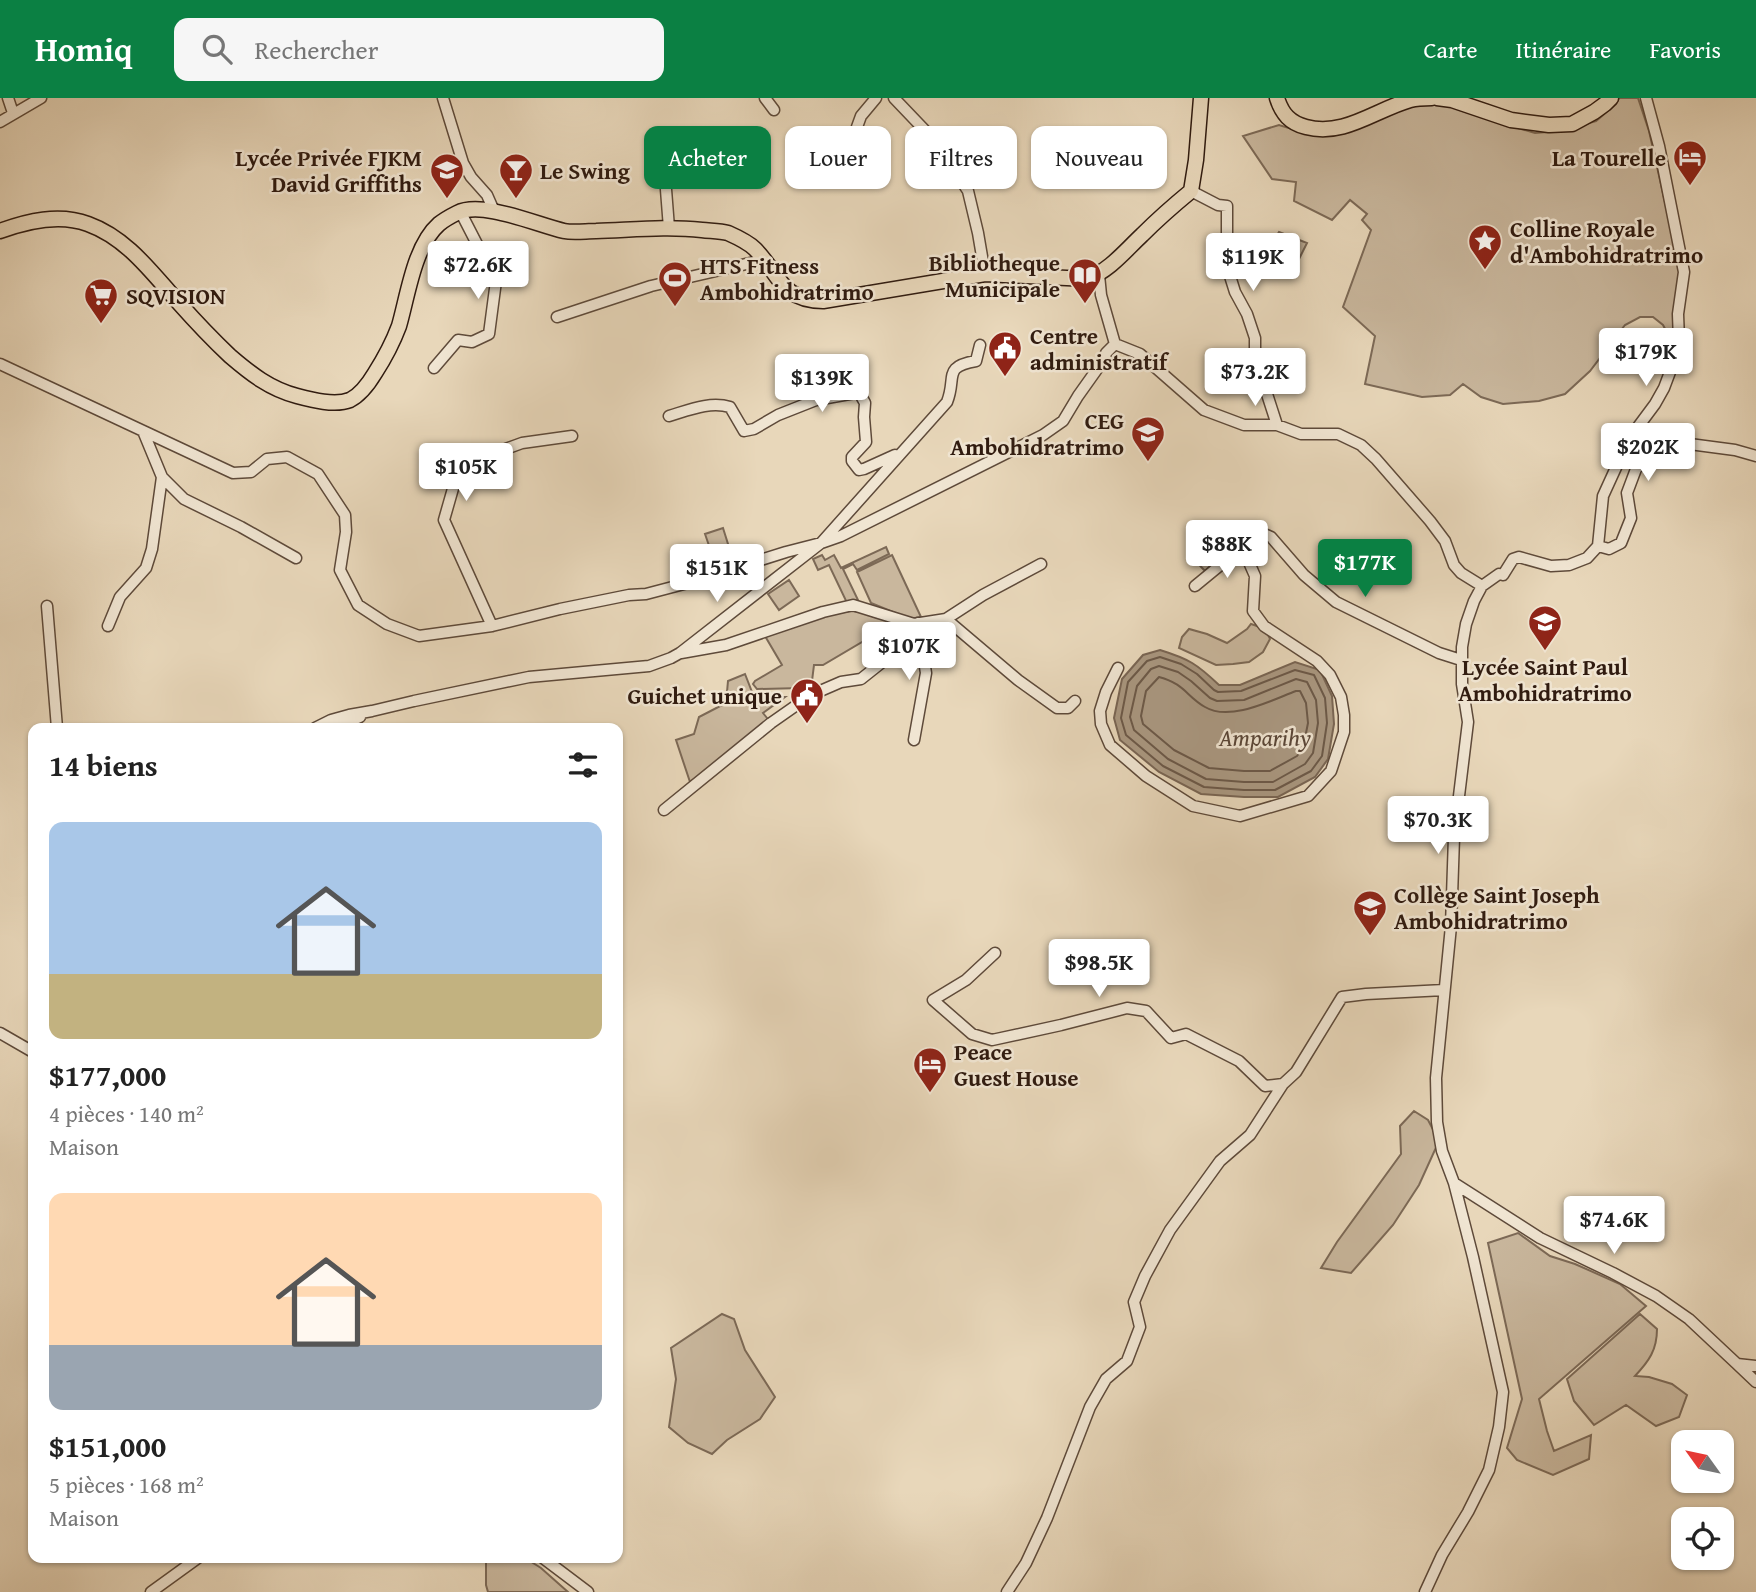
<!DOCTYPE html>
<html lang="fr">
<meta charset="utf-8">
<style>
:root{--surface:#fff;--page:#f6f6f6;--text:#222;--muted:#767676;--accent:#0b8043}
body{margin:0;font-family:"Gentium Book Plus",serif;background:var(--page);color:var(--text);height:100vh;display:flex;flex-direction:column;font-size:26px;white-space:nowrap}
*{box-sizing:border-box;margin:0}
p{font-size:23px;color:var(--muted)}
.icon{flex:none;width:38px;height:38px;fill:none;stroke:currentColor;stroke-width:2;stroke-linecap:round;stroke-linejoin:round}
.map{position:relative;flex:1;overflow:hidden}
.details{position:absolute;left:28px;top:625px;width:595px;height:840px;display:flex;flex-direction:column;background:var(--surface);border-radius:14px;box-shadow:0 2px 5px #0004}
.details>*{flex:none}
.banner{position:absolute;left:644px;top:28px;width:665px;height:63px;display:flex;gap:14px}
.needle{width:46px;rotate:303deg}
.buttons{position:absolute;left:1671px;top:1332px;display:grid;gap:14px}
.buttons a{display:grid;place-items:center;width:63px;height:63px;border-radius:14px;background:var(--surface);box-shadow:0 2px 5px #0004;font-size:35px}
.price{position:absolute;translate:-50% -60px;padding:0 16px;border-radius:7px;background:#fff;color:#222;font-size:23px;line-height:46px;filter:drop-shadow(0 2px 4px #0008)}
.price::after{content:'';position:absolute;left:50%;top:42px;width:21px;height:16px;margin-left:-10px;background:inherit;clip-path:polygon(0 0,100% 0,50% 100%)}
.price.on{background:var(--accent);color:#fff}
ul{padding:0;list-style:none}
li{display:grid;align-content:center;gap:14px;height:371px;padding:0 21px}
li span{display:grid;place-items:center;height:217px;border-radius:14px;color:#555}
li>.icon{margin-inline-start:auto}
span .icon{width:126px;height:126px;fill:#fffc;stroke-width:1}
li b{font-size:30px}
h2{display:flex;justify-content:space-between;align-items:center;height:84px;padding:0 21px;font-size:30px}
.tag{padding:0 24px;border-radius:14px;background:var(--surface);box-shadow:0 2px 5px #0004;font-size:24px;line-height:63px}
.tag.on{background:var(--accent);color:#fff}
header{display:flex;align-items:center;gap:42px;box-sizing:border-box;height:98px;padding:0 35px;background:var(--accent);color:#fff}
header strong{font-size:33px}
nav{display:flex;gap:38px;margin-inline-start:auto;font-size:24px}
.search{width:490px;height:63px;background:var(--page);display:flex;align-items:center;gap:18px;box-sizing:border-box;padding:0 24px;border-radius:14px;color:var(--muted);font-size:26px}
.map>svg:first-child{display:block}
.green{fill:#c9b79d;stroke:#7c6956;stroke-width:2}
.water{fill:#a99780;stroke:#796553;stroke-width:2}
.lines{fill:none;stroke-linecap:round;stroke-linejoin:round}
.shore{stroke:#6c5948;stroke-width:2}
.minor-casing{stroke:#5e4a3a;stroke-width:13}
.major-casing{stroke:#301b10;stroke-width:17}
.minor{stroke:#f0e5d2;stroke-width:10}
.major{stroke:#e8d7ba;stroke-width:14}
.labels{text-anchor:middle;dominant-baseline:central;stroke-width:5;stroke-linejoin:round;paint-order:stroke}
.poi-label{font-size:23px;font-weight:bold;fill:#301b10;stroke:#f0e5d2;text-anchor:start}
.water-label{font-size:24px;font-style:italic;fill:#5a4637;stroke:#f0e5d2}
</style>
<header>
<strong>Homiq</strong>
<div class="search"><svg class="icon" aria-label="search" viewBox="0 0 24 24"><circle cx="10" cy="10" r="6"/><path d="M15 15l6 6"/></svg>Rechercher</div>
<nav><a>Carte</a><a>Itinéraire</a><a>Favoris</a></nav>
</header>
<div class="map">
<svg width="1756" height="1494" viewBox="0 0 1756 1494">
<rect width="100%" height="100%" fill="#e8d7ba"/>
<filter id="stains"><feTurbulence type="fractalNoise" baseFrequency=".00286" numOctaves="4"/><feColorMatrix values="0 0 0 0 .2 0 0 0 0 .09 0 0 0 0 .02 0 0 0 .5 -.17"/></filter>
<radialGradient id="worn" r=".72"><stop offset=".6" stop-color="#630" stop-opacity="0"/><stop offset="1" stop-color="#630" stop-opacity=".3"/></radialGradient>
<path class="green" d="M 1619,0 L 1638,0 L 1649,33 L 1680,171 L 1674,248 L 1663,227 L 1653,219 L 1640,219 L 1625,227 L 1590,273 L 1565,296 L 1539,303 L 1503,306 L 1481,299 L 1463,286 L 1450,297 L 1422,299 L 1365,286 L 1375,238 L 1343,209 L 1371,132 L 1362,122 L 1367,116 L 1350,102 L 1332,122 L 1294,103 L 1296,84 L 1272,81 L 1243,38 L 1279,27 L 1305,35 L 1405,9 L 1435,6 L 1461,10 L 1494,23 L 1535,35 L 1560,33 L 1596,23 L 1616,6 Z
M 1279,134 L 1307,145 L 1297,165 L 1282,159 L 1277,166 L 1260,153 L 1271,147 Z
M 1220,424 L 1237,441 L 1205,473 L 1188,455 L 1198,445 L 1195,441 L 1209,426 L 1214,430 Z
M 723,430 L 733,462 L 716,468 L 705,436 Z
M 886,449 L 889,456 L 857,472 L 853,466 L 843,471 L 858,502 L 848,507 L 829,467 L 818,472 L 813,461 L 822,457 L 825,462 L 834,457 L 841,470 Z
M 892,457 L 921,519 L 910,521 L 871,505 L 857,474 Z
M 789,482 L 799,498 L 779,512 L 768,496 Z
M 851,513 L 873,515 L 894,525 L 823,567 L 814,567 L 812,583 L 802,590 L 757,591 L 753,586 L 755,583 L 782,567 L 765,538 L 819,518 Z
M 1251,526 C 1261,529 1266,531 1270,541 L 1263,554 L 1249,564 L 1233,566 L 1216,567 L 1179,550 L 1182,539 L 1189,531 L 1207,536 L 1227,545 L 1247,531 Z
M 745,576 L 754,599 L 785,599 L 763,615 L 771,625 L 690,684 L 676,642 L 694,636 L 699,619 L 726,605 L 728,583 Z
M 1414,1013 L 1428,1022 L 1439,1043 L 1419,1087 L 1393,1127 L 1351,1175 L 1321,1170 L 1337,1144 L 1401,1056 L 1400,1028 Z
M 1518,1135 L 1550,1158 L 1575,1166 L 1620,1186 L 1646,1208 L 1539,1301 L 1547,1333 L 1554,1353 L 1591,1337 L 1589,1361 L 1553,1377 L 1517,1362 L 1507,1350 L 1522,1301 L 1488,1145 Z
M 722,1216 L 734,1221 L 745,1252 L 775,1299 L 760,1321 L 727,1342 L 712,1356 L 688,1345 L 669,1329 L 676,1281 L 671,1250 Z
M 1640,1216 L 1657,1231 C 1657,1252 1649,1263 1635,1278 L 1649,1279 L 1672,1286 L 1687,1297 L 1679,1319 L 1656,1328 L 1626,1307 L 1594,1327 L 1574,1303 L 1567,1281 Z
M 486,1460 L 525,1460 L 541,1470 L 568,1494 L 488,1494 L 486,1487 Z"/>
<path class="water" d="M 1160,552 C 1189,561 1197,566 1219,587 L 1240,587 L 1295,564 L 1320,572 L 1332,598 L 1334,626 L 1328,661 L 1315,679 L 1278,699 L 1244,699 L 1201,696 L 1159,674 L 1120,642 L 1114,620 L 1122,581 L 1143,557 Z"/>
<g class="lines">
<path class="shore" d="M 1160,559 L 1181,566 L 1197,576 L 1214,592 L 1218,594 L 1241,593 L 1295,572 L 1314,577 L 1325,600 L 1327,625 L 1322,658 L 1311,673 L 1275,692 L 1244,692 L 1204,689 L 1163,668 L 1126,637 L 1121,620 L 1128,584 L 1147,563 Z
M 1159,568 L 1178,574 L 1191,583 L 1210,600 L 1217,603 L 1244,602 L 1296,581 L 1307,584 L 1316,602 L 1318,625 L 1313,655 L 1305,666 L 1273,684 L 1244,684 L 1206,681 L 1168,661 L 1134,632 L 1130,619 L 1137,588 L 1151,571 Z
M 1159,579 C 1185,586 1186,598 1205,609 C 1230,624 1272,602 1296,593 L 1300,593 L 1306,605 L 1308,625 L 1303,650 L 1297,658 L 1270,673 L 1244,673 L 1209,670 L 1174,652 L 1143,626 L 1141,618 L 1146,593 Z"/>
<g class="minor-casing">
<path id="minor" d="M 8,0 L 13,15
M 443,0 L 463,65 L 471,79 L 487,97 L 494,113
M 765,0 L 774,12
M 876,0 L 861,18 L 857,29 L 877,64
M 894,0 L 936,44 L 968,93 L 978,135 L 985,176
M 0,24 L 41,0
M 652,39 L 664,66 L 669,130
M 1191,93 L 1218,107 L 1227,108 L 1227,155 L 1230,178 L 1235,194 L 1247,216 L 1255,240 L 1255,259 L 1277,327
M 1099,177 L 1101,197 L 1115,246 L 1140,256 L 1204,312 L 1244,327 L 1277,327 L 1301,336 L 1338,336 L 1361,347 L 1376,361 L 1430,423 L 1445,443 L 1454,467 L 1461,475 L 1482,488 L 1474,503 L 1466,526 L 1462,549 L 1462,586 L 1468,624 L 1454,739 L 1451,828 L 1436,980 L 1437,1024 L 1442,1053 L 1454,1085 L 1473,1159 L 1503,1294 L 1499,1329 L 1489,1372 L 1468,1414 L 1442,1457 L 1425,1494
M 557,219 L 651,188 L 763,162
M 0,266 L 233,375 L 251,374 L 267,361 L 287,359 L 318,376 L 345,417 L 346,434 L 340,472 L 358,507 L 387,526 L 419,538 L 492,528 L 560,511 L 629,497 L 646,496 L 684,486 L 713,474 L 748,466 L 786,454 L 821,445 L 841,438 L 1043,337 L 1063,323 L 1078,298 L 1105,260 L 1106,255 L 1115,246
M 434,270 L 458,242 L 472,244 L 489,236 L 496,183 L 460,113
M 669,318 C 689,312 710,303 730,309 L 744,333 L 754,331 L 778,317 L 816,302 L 855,295 L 860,296 L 865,305 L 864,319 L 866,344 L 852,359 L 852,363 L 859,372 L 864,371 L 895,357
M 143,333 L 162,379 L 184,401 L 241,429 L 296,460
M 1598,448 L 1609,451 L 1621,445 L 1631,420 L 1627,395 L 1636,371 L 1654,353 L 1682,345 L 1735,352 L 1756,358
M 1195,488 L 1240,451
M 1482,488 L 1499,476 L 1503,477 L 1513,461 L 1519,459 L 1551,468 L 1569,467 L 1587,460 L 1598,448 L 1603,398 L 1629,341 L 1655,306 L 1664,290 L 1673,266 L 1679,243 L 1678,216 L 1684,174 L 1659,48 L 1646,0
M 47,508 L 57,630
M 946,521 L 1018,582 L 1057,610 L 1068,610 L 1075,603
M 108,528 L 120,499 L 146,470 L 152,451 L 162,379
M 492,528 L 444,422 L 456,380 L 481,360 L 522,345 L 572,338
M 681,555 L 726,547 L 823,514 L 853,507 L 914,526 L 946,521 L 983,497 L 1041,466
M 1118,570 L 1106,594 L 1100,613 L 1101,626 L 1110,647 L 1146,678 L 1193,708 L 1240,718 L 1308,698 L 1331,673 L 1344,634 L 1344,617 L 1341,599 L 1330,577 L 1317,563 L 1264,528 L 1253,513 L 1255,478 L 1248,462 L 1240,451 L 1264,436 L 1271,439 L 1304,477 L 1336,504 L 1439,555 L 1461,562
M 315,630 L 331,622 L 349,617 L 372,613 L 414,603 L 529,579 L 649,568 L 671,560 L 680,555 L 821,445 L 947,304 C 957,279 942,269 976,263 L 980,247
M 335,630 L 360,619
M 914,642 L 926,575 L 918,525
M 664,712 L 771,625 L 811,597 L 841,584 L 861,581 L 895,554 L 912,532 L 914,526
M 995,855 L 966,882 L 933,902 L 972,936 L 992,942 L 1061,927 L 1127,910 L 1146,913 L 1171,940 L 1186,936 L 1239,963 L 1265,988 L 1283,986
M 0,935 L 33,954
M 1454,1085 L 1540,1140 L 1613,1175 L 1656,1198 L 1689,1221 L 1737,1266 L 1756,1268
M 1737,1266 L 1756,1284
M 543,1460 L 588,1494
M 151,1494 L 198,1460
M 1007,1494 L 1026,1465 L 1047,1420 L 1090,1309 L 1106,1281 L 1127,1263 L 1140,1229 L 1134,1204 L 1145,1178 L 1170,1132 L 1220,1063 L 1250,1037 L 1283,986 L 1296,974 L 1342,899 L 1366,896 L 1444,892"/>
</g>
<g class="major-casing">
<path id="major" d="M 1277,0 C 1282,16 1290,25 1306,29 C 1344,39 1375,12 1410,2 C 1417,0 1425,0 1432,0
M 1437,0 L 1452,2 L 1511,22 L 1549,27 L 1572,26 L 1594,14 L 1605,6 L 1611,0
M 0,133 C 27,123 59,115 88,126 C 127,140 152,175 179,205 C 195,223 212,241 230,258 C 251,276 270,291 297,298 C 312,302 335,308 350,302 C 360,297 369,285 375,275 C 384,261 393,244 399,228 C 408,197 414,148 439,126 C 444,122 451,118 457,115 C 482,102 537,127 564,133 C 574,135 586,133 596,133 C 631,132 666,128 702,132 C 710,133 720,133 728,135 C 737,139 748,144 755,151 C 779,175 781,203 823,203 L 985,176 L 1087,181 C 1109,173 1125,153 1142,137 C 1158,121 1174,107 1191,93 L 1196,62 L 1201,0"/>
</g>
<use href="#minor" class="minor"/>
<use href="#major" class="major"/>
</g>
<defs>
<g id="hotel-pin" transform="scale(1.75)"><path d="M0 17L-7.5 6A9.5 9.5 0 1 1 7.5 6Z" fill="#8f2418" stroke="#f0e5d2"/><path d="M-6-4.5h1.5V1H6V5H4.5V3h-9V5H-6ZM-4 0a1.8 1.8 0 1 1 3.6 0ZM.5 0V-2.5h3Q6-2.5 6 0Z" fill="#fff"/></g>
<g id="school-pin" transform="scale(1.75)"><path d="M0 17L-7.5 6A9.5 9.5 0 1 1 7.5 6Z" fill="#8f2418" stroke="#f0e5d2"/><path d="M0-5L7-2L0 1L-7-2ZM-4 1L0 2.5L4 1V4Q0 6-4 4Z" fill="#fff"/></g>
<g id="bar-pin" transform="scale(1.75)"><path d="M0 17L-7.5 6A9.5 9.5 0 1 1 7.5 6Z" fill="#8f2418" stroke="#f0e5d2"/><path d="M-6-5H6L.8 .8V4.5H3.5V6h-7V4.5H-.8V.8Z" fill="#fff"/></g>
<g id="sight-pin" transform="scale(1.75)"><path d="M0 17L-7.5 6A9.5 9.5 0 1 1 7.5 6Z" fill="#8f2418" stroke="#f0e5d2"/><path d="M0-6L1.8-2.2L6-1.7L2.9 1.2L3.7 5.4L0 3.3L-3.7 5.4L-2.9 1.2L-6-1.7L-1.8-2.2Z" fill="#fff"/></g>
<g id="library-pin" transform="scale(1.75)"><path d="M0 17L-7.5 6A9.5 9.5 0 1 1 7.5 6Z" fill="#8f2418" stroke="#f0e5d2"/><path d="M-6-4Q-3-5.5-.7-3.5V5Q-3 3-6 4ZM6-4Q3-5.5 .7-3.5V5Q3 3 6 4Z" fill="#fff"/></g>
<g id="stadium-pin" transform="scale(1.75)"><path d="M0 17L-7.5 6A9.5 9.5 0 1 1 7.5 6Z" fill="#8f2418" stroke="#f0e5d2"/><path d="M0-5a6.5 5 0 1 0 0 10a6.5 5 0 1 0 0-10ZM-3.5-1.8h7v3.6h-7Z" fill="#fff"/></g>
<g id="supermarket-pin" transform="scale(1.75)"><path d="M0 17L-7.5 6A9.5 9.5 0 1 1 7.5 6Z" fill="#8f2418" stroke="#f0e5d2"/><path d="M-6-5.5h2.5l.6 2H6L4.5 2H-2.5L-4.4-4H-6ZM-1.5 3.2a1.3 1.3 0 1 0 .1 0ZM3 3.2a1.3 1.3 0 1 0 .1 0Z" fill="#fff"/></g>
<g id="civic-pin" transform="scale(1.75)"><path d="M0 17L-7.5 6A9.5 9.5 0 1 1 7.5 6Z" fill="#8f2418" stroke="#f0e5d2"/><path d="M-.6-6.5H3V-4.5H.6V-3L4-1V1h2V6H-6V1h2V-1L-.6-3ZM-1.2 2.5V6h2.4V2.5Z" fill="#fff"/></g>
</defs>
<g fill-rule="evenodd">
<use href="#hotel-pin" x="1690" y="59"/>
<use href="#school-pin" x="447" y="72"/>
<use href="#bar-pin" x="516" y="72"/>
<use href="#sight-pin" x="1485" y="143"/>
<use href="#library-pin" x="1085" y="177"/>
<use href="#stadium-pin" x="675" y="180"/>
<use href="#supermarket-pin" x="101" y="197"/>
<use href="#civic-pin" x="1005" y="250"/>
<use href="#school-pin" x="1148" y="335"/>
<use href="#school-pin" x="1545" y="524"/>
<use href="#civic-pin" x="807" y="597"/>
<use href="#school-pin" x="1370" y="809"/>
<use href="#hotel-pin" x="930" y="966"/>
</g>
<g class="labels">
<g class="poi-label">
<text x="422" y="59" text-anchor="end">Lycée Privée FJKM<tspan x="422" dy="26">David Griffiths</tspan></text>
<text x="1666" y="59" text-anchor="end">La Tourelle</text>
<text x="540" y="72">Le Swing</text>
<text x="1510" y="130">Colline Royale<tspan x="1510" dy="26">d'Ambohidratrimo</tspan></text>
<text x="1060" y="164" text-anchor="end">Bibliotheque<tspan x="1060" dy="26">Municipale</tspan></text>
<text x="700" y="167">HTS Fitness<tspan x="700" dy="26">Ambohidratrimo</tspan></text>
<text x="126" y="197">SQVISION</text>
<text x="1030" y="237">Centre<tspan x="1030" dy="26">administratif</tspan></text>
<text x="1124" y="322" text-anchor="end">CEG<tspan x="1124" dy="26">Ambohidratrimo</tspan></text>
<text x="1545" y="568" text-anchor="middle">Lycée Saint Paul<tspan x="1545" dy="26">Ambohidratrimo</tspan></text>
<text x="782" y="597" text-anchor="end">Guichet unique</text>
<text x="1394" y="796">Collège Saint Joseph<tspan x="1394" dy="26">Ambohidratrimo</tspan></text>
<text x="954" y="953">Peace<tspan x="954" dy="26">Guest House</tspan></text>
</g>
<g class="water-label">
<text x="1265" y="639">Amparihy</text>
</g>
</g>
<rect width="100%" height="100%" filter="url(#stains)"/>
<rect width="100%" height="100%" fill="url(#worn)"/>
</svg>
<div class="buttons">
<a><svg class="needle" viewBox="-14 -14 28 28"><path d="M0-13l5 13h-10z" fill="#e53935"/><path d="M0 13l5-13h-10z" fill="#767676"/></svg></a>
<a><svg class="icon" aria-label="locate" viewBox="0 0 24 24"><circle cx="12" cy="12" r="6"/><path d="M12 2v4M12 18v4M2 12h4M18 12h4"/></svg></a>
</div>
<b class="price" style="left:1253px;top:195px">$119K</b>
<b class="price" style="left:478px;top:203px">$72.6K</b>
<b class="price" style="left:1646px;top:290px">$179K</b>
<b class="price" style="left:1255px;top:310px">$73.2K</b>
<b class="price" style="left:822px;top:316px">$139K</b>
<b class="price" style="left:1648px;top:385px">$202K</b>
<b class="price" style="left:466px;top:405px">$105K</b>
<b class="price" style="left:1227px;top:482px">$88K</b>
<b class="price on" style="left:1365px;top:501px">$177K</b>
<b class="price" style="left:717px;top:506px">$151K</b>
<b class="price" style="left:909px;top:584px">$107K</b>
<b class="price" style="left:1438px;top:758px">$70.3K</b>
<b class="price" style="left:1099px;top:901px">$98.5K</b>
<b class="price" style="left:1614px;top:1158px">$74.6K</b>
<div class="banner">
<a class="tag on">Acheter</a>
<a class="tag">Louer</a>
<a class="tag">Filtres</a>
<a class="tag">Nouveau</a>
</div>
<section class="details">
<h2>14 biens<svg class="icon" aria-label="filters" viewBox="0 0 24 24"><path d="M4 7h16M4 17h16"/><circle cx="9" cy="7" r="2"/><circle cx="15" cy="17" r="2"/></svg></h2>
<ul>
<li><span style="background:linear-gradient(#a9c7e8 70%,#c2b280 0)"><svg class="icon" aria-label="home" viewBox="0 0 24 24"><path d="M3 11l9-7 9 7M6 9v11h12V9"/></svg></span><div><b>$177,000</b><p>4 pièces · 140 m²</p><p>Maison</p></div></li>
<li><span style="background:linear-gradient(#ffd9b3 70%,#9aa5b1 0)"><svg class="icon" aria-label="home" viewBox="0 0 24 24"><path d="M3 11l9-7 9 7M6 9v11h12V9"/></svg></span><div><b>$151,000</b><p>5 pièces · 168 m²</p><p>Maison</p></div></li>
</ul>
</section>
</div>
